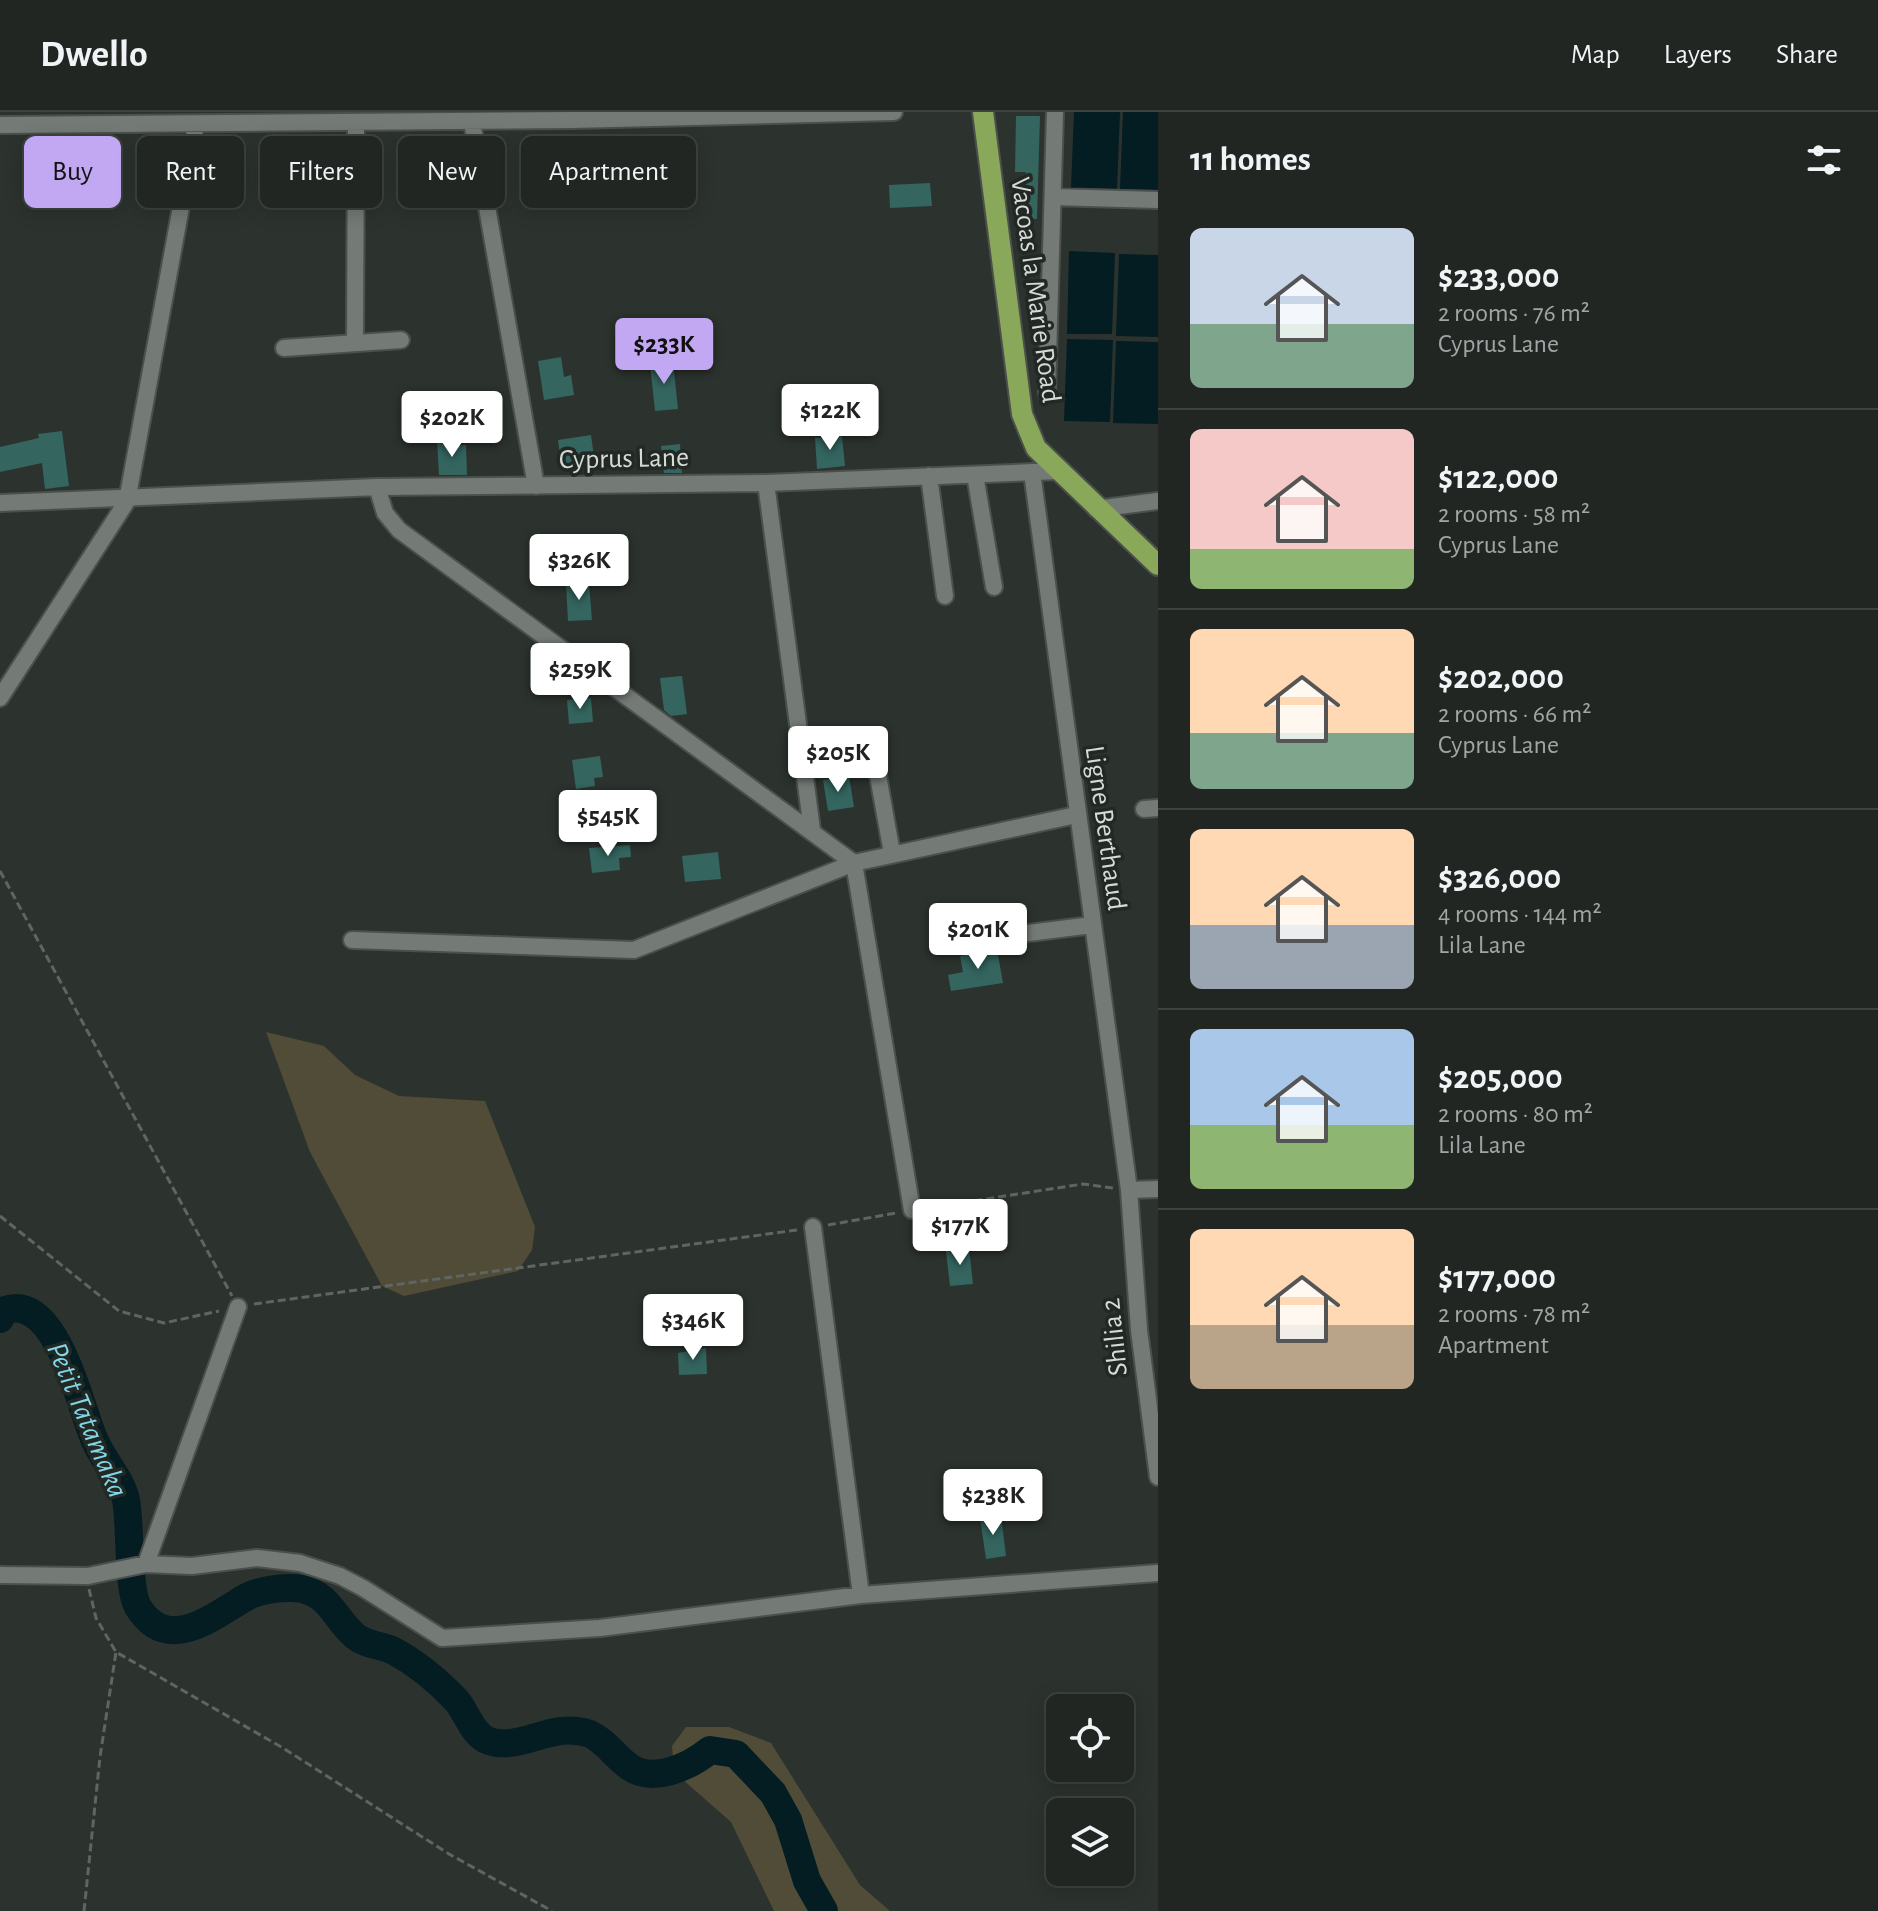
<!DOCTYPE html>
<meta charset="utf-8">
<style>
:root{--surface:#212622;--page:#292e2a;--text:#f1f3f6;--muted:#a2a5a5;--line:#3e4340;--accent:#c2a8f3}
body{margin:0;font-family:"Alegreya Sans",sans-serif;background:var(--page);color:var(--text);height:100vh;display:flex;flex-direction:column;font-size:30px;white-space:nowrap}
*{box-sizing:border-box;margin:0}
p{font-size:26px;color:var(--muted)}
.icon{flex:none;width:44px;height:44px;fill:none;stroke:currentColor;stroke-width:2;stroke-linecap:round;stroke-linejoin:round}
.map{position:relative;flex:1;overflow:hidden}
.drawer{display:flex;flex-direction:column;background:var(--surface);width:720px}
.drawer>*{flex:none}
.banner{position:absolute;left:24px;top:24px;width:760px;height:72px;display:flex;gap:16px}
.tools{position:absolute;left:1046px;top:1582px;display:grid;gap:16px}
.tools a{display:grid;place-items:center;width:88px;height:88px;border-radius:12px;background:var(--surface);box-shadow:0 4px 20px #0003,0 0 0 2px var(--line);font-size:40px}
.price{position:absolute;translate:-50% -68px;padding:0 18px;border-radius:8px;background:#fff;color:#222;font-size:26px;line-height:52px;filter:drop-shadow(0 2px 4px #0008)}
.price::after{content:'';position:absolute;left:50%;top:48px;width:24px;height:18px;margin-left:-12px;background:inherit;clip-path:polygon(0 0,100% 0,50% 100%)}
.price.on{background:var(--accent);color:#111}
ul{padding:0;list-style:none}
li{display:flex;align-items:center;gap:24px;height:200px;padding:0 32px}
li+li{border-top:2px solid var(--line)}
li span{display:grid;place-items:center;flex:none;width:224px;height:160px;border-radius:12px;color:#555}
li>.icon{margin-inline-start:auto}
span .icon{width:96px;height:96px;fill:#fffc;stroke-width:1}
li b{font-size:34px}
h2{display:flex;justify-content:space-between;align-items:center;height:96px;padding:0 32px;font-size:34px}
.chip{padding:0 28px;border-radius:12px;background:var(--surface);box-shadow:0 4px 20px #0003,0 0 0 2px var(--line);font-size:28px;line-height:72px}
.chip.on{background:var(--accent);color:#111}
header{display:flex;align-items:center;gap:48px;box-sizing:border-box;height:112px;padding:0 40px;background:var(--surface);border-bottom:2px solid var(--line)}
header strong{font-size:38px}
nav{display:flex;gap:44px;margin-inline-start:auto;font-size:28px}
main{display:flex;flex:1;min-height:0}
.map>svg:first-child{display:block}
.green{fill:#504c37}
.water{fill:#031d22}
.lines{fill:none;stroke-linecap:round;stroke-linejoin:round}
.river{stroke:#031d22;stroke-width:28}
.building{fill:#34655f}
.minor-casing{stroke:#4b504c;stroke-width:20}
.major-casing{stroke:#4b504c;stroke-width:24}
.path{stroke:#5f6561;stroke-width:3;stroke-dasharray:8 4;stroke-linecap:butt}
.minor{stroke:#747b76;stroke-width:16}
.major{stroke:#8aa859;stroke-width:20}
.labels{text-anchor:middle;dominant-baseline:central;stroke-width:7;stroke-linejoin:round;paint-order:stroke}
.street-label{font-size:28px;fill:#d7dbd8;stroke:#222924}
.water-label{font-size:30px;font-style:italic;fill:#82d6e8;stroke:#222924}
</style>
<header>
<strong>Dwello</strong>
<nav><a>Map</a><a>Layers</a><a>Share</a></nav>
</header>
<main>
<div class="map">
<svg width="1158" height="1799" viewBox="0 0 1158 1799">
<rect width="100%" height="100%" fill="#2c332e"/>
<path class="green" d="M 266,920 L 324,934 L 355,963 L 399,984 L 485,989 L 535,1115 L 532,1138 L 518,1159 L 404,1184 L 382,1174 L 310,1040 Z
M 686,1615 L 729,1615 L 771,1631 L 860,1773 L 890,1799 L 774,1799 L 731,1710 L 674,1660 L 672,1634 Z"/>
<path class="water" d="M 1074,0 L 1120,0 L 1117,77 L 1071,76 Z
M 1123,0 L 1158,0 L 1158,78 L 1120,77 Z
M 1069,139 L 1115,141 L 1112,222 L 1067,222 Z
M 1119,142 L 1158,143 L 1158,225 L 1116,224 Z
M 1067,227 L 1113,228 L 1110,310 L 1064,309 Z
M 1116,229 L 1158,230 L 1158,312 L 1113,311 Z"/>
<g class="lines">
<path class="river" d="M 0,1207 L 5,1198 C 57,1181 79,1293 95,1329 C 103,1348 122,1368 126,1388 C 131,1413 127,1477 138,1495 C 167,1542 211,1506 243,1487 C 257,1478 285,1474 302,1477 C 330,1483 335,1507 355,1524 C 366,1533 381,1533 394,1539 C 416,1551 438,1569 456,1588 C 467,1600 472,1623 489,1629 C 521,1640 553,1608 590,1622 C 604,1628 615,1644 627,1653 C 651,1673 689,1655 710,1638 L 736,1642 L 773,1681 L 788,1708 L 807,1769 L 824,1799"/>
</g>
<path class="building" d="M 1016,4 L 1040,4 L 1037,107 L 1024,107 L 1026,60 L 1015,60 Z
M 930,71 L 932,94 L 890,96 L 889,73 Z
M 561,245 L 564,265 L 571,263 L 574,283 L 544,288 L 538,249 Z
M 673,250 L 678,297 L 655,299 L 650,252 Z
M 62,319 L 69,374 L 45,377 L 42,351 L 0,360 L 0,335 L 39,326 L 38,322 Z
M 591,323 L 594,345 L 584,346 L 585,355 L 562,358 L 558,328 Z
M 842,324 L 845,354 L 817,357 L 815,326 Z
M 437,328 L 450,328 L 450,334 L 466,333 L 467,363 L 439,363 Z
M 680,332 L 682,361 L 664,361 L 661,334 Z
M 589,471 L 592,508 L 568,509 L 566,472 Z
M 682,564 L 687,602 L 671,604 L 664,598 L 660,566 Z
M 591,586 L 593,610 L 569,612 L 567,588 Z
M 600,644 L 603,665 L 594,666 L 595,674 L 576,677 L 572,648 Z
M 849,664 L 854,695 L 828,699 L 823,668 Z
M 630,733 L 631,745 L 619,746 L 620,758 L 592,761 L 589,736 Z
M 718,740 L 721,767 L 685,770 L 682,744 Z
M 997,837 L 1003,871 L 951,879 L 948,863 L 963,860 L 960,844 Z
M 969,1136 L 973,1172 L 950,1174 L 946,1139 Z
M 706,1236 L 707,1262 L 679,1263 L 678,1241 Z
M 1001,1403 L 1006,1444 L 986,1447 L 980,1406 Z"/>
<g class="lines">
<g class="minor-casing">
<path id="minor" d="M 472,10 L 536,374
M 0,13 L 573,8 L 894,0
M 1053,85 L 1158,88
M 355,228 L 356,11
M 284,236 L 401,228
M 1047,281 L 1055,0
M 1032,360 L 1129,1078 L 1139,1218 L 1158,1365
M 975,363 L 994,475
M 929,364 L 945,484
M 766,371 L 812,718
M 377,375 L 385,401 L 399,418 L 854,751 L 912,1098
M 0,391 L 377,375 L 766,371 L 1058,359
M 1096,397 L 1158,389
M 0,586 L 127,389 L 196,13
M 873,636 L 892,741
M 1144,697 L 1158,696
M 352,828 L 634,838 L 854,751 L 1076,703
M 966,829 L 1092,813
M 1129,1078 L 1158,1077
M 813,1115 L 861,1483
M 146,1452 L 192,1454 L 257,1446 L 300,1451 L 340,1464 L 363,1476 L 442,1526 L 600,1516 L 861,1483 L 1158,1461
M 0,1463 L 88,1464 L 146,1452 L 238,1195"/>
</g>
<g class="major-casing">
<path id="major" d="M 983,0 L 1022,302 L 1036,336 L 1158,453"/>
</g>
<path class="path" d="M 0,759 L 232,1184
M 927,1096 L 1083,1072 L 1113,1076
M 0,1104 L 119,1199 L 164,1211 L 219,1199
M 828,1113 L 896,1101
M 254,1192 L 797,1118
M 89,1477 L 96,1506 L 116,1540 L 283,1636 L 449,1742 L 552,1799
M 84,1799 L 100,1645 L 116,1540"/>
<use href="#minor" class="minor"/>
<use href="#major" class="major"/>
</g>
<g class="labels">
<g class="street-label">
<text transform="translate(1035 178) rotate(82)">Vacoas la Marie Road</text>
<text transform="translate(624 347) rotate(-1)">Cyprus Lane</text>
<text transform="translate(1105 716) rotate(82)">Ligne Berthaud</text>
<text transform="translate(1115 1225) rotate(-96)">Shilia 2</text>
</g>
<g class="water-label">
<text transform="translate(87 1308) rotate(67)">Petit Tatamaka</text>
</g>
</g>
</svg>
<div class="tools">
<a><svg class="icon" aria-label="locate" viewBox="0 0 24 24"><circle cx="12" cy="12" r="6"/><path d="M12 2v4M12 18v4M2 12h4M18 12h4"/></svg></a>
<a><svg class="icon" aria-label="layers" viewBox="0 0 24 24"><path d="M12 4l9 5-9 5-9-5zM3 14l9 5 9-5"/></svg></a>
</div>
<b class="price on" style="left:664px;top:274px">$233K</b>
<b class="price" style="left:830px;top:340px">$122K</b>
<b class="price" style="left:452px;top:347px">$202K</b>
<b class="price" style="left:579px;top:490px">$326K</b>
<b class="price" style="left:580px;top:599px">$259K</b>
<b class="price" style="left:838px;top:682px">$205K</b>
<b class="price" style="left:608px;top:746px">$545K</b>
<b class="price" style="left:978px;top:859px">$201K</b>
<b class="price" style="left:960px;top:1155px">$177K</b>
<b class="price" style="left:693px;top:1250px">$346K</b>
<b class="price" style="left:993px;top:1425px">$238K</b>
<div class="banner">
<a class="chip on">Buy</a>
<a class="chip">Rent</a>
<a class="chip">Filters</a>
<a class="chip">New</a>
<a class="chip">Apartment</a>
</div>
</div>
<section class="drawer">
<h2>11 homes<svg class="icon" aria-label="filters" viewBox="0 0 24 24"><path d="M4 7h16M4 17h16"/><circle cx="9" cy="7" r="2"/><circle cx="15" cy="17" r="2"/></svg></h2>
<ul>
<li><span style="background:linear-gradient(#c9d6e8 60%,#7fa58c 0)"><svg class="icon" aria-label="home" viewBox="0 0 24 24"><path d="M3 11l9-7 9 7M6 9v11h12V9"/></svg></span><div><b>$233,000</b><p>2 rooms · 76 m²</p><p>Cyprus Lane</p></div></li>
<li><span style="background:linear-gradient(#f6c9c9 75%,#8fb573 0)"><svg class="icon" aria-label="home" viewBox="0 0 24 24"><path d="M3 11l9-7 9 7M6 9v11h12V9"/></svg></span><div><b>$122,000</b><p>2 rooms · 58 m²</p><p>Cyprus Lane</p></div></li>
<li><span style="background:linear-gradient(#ffd9b3 65%,#7fa58c 0)"><svg class="icon" aria-label="home" viewBox="0 0 24 24"><path d="M3 11l9-7 9 7M6 9v11h12V9"/></svg></span><div><b>$202,000</b><p>2 rooms · 66 m²</p><p>Cyprus Lane</p></div></li>
<li><span style="background:linear-gradient(#ffd9b3 60%,#9aa5b1 0)"><svg class="icon" aria-label="home" viewBox="0 0 24 24"><path d="M3 11l9-7 9 7M6 9v11h12V9"/></svg></span><div><b>$326,000</b><p>4 rooms · 144 m²</p><p>Lila Lane</p></div></li>
<li><span style="background:linear-gradient(#a9c7e8 60%,#8fb573 0)"><svg class="icon" aria-label="home" viewBox="0 0 24 24"><path d="M3 11l9-7 9 7M6 9v11h12V9"/></svg></span><div><b>$205,000</b><p>2 rooms · 80 m²</p><p>Lila Lane</p></div></li>
<li><span style="background:linear-gradient(#ffd9b3 60%,#b9a48a 0)"><svg class="icon" aria-label="home" viewBox="0 0 24 24"><path d="M3 11l9-7 9 7M6 9v11h12V9"/></svg></span><div><b>$177,000</b><p>2 rooms · 78 m²</p><p>Apartment</p></div></li>
</ul>
</section>
</main>
